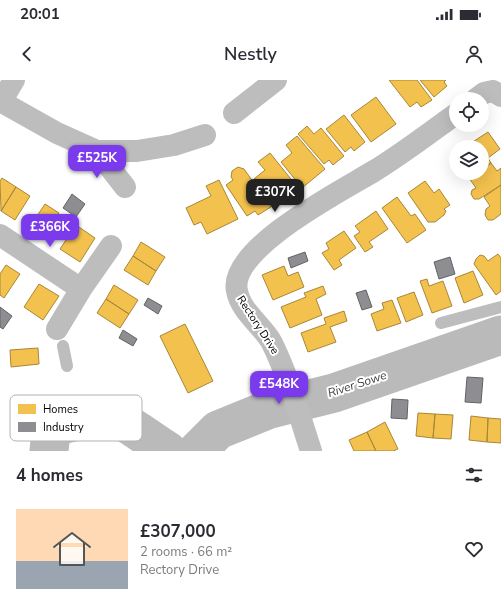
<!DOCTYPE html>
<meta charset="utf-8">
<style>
:root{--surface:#fff;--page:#f7f7f7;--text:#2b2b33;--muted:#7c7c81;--accent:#7c3aed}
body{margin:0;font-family:"Nunito Sans",sans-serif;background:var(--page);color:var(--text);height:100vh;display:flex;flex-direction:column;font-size:15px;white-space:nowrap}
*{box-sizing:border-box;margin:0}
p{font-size:13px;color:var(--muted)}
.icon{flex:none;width:22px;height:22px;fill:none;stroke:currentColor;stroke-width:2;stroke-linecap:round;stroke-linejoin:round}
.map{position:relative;height:371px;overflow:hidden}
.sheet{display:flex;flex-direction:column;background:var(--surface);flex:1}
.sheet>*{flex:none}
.fabs{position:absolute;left:449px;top:12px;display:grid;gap:8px}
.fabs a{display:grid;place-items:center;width:40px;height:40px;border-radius:50%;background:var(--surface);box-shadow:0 4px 16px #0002;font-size:20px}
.price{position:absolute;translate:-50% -34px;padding:0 9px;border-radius:8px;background:var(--accent);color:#fff;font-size:13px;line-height:26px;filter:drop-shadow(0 1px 2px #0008)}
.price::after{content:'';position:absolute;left:50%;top:24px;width:12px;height:9px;margin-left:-6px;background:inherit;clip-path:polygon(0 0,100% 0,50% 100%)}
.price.current{background:#222;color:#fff}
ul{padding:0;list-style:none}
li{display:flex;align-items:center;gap:12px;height:100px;padding:0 16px}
li span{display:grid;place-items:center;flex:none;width:112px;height:80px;border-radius:0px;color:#555}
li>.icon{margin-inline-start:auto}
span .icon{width:48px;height:48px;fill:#fffc;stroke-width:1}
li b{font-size:17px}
h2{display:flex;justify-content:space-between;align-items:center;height:48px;padding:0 16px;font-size:17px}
.status{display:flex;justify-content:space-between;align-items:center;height:28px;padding:0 20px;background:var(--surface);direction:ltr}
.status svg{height:11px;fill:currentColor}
header{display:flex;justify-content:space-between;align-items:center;height:52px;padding:0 16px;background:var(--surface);font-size:18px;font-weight:600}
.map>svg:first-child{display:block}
.homes{fill:#f2c14e;stroke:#a98737}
.industry{fill:#8d8d92;stroke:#636366}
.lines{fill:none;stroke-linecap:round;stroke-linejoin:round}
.river{stroke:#bababa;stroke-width:39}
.lane{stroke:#bdbdbd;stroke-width:12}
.street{stroke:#bdbdbd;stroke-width:22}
.labels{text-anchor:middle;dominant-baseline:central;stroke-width:4;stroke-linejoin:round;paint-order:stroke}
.street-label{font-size:11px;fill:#000;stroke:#fff}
.water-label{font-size:12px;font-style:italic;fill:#3d3d3d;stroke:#fff}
.key{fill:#fff;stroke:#b2b2b2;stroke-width:1}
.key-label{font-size:11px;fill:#000}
</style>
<div class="status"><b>20:01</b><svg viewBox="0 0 49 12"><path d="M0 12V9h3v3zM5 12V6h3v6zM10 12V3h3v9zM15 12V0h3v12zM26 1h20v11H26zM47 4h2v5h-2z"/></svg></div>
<header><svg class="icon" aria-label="back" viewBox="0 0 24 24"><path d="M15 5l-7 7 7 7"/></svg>Nestly<svg class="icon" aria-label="person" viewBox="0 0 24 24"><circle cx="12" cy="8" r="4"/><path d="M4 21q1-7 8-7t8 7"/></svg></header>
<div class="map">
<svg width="501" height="371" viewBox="0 0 501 371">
<rect width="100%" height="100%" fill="#fff"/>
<path class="homes" d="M 389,0 L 417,0 L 432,20 L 421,27 L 417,22 L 410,27 Z
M 420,0 L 446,0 L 444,2 L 447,6 L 434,17 Z
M 376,17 L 396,44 L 371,62 L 351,35 Z
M 344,35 L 365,62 L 354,71 L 351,67 L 345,72 L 326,49 Z
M 307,46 L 314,54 L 321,48 L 344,76 L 333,85 L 329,80 L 324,84 L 298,54 Z
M 488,52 L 500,69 L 488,78 L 491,83 L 482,89 L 482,67 L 465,67 Z
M 297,56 L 325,89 L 302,108 L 281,82 L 292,73 L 286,65 Z
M 270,73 L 299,109 L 276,126 L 254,99 L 265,90 L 258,82 Z
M 491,83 L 497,91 L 501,88 L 501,105 L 479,119 L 474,119 L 471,114 L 472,110 L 476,108 L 469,98 L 477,93 L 482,93 L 482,89 Z
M 238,87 L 244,89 L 271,127 L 258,135 L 255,131 L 247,136 L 226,105 L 233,100 L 231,97 L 232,91 Z
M 2,98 L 16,107 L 1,131 L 0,101 Z
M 219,100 L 238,139 L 207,154 L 201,142 L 194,145 L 186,128 L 211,116 L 206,106 Z
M 425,101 L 434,113 L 439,109 L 450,125 L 444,129 L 446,131 L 444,135 L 435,142 L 428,142 L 408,113 Z
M 501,105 L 501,134 L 493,140 L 488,140 L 485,135 L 486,129 L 490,126 L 484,117 Z
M 16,107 L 30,116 L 15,140 L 1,131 Z
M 397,117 L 411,136 L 415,134 L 426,150 L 407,163 L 382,128 Z
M 45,124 L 59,133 L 43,157 L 29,148 Z
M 376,131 L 388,149 L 369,162 L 373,167 L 365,172 L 354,156 L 360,152 L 355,146 Z
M 76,145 L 95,158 L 80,182 L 60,169 Z
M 344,151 L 356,168 L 339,180 L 342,185 L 334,190 L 322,173 L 329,169 L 326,163 Z
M 141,162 L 165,177 L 156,191 L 133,176 Z
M 498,174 L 501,178 L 501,211 L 496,215 L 474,184 L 476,179 L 480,175 L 484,176 L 488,181 Z
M 133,176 L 156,191 L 148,205 L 124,190 Z
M 6,185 L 20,194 L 4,218 L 0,215 L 0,194 Z
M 284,186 L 288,196 L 298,192 L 304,207 L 273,220 L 262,195 Z
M 473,191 L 483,215 L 464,223 L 455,198 Z
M 427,199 L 429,206 L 443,201 L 452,226 L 432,233 L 420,201 Z
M 39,204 L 59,216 L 43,240 L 24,227 Z
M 114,205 L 138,220 L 129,234 L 106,219 Z
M 323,206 L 326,214 L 316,219 L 322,235 L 290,248 L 281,227 L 306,217 L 304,213 Z
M 414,212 L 423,235 L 406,242 L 397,218 Z
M 106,219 L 129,234 L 120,248 L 97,233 Z
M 392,220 L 401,243 L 377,251 L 371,234 L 384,229 L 382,223 Z
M 344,231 L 347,241 L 330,247 L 336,262 L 308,272 L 301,253 L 326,244 L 324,238 Z
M 185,244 L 213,301 L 188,313 L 160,256 Z
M 38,268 L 39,284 L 11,287 L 10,270 Z
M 418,333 L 435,334 L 433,358 L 416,356 Z
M 435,334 L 453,335 L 451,359 L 433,358 Z
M 471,336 L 488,338 L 487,362 L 469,360 Z
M 488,338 L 501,339 L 501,363 L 487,362 Z
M 385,342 L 398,369 L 393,371 L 376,371 L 367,352 Z
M 367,352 L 376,371 L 354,371 L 349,360 Z"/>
<path class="industry" d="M 72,114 L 85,124 L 76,137 L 63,128 Z
M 305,172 L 308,181 L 291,188 L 288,178 Z
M 450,177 L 455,194 L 439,199 L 434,182 Z
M 366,210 L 372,227 L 362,230 L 356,213 Z
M 148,218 L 162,226 L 158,234 L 144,225 Z
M 0,227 L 12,236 L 3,249 L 0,247 Z
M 123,250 L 137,259 L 133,266 L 119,258 Z
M 467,297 L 483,298 L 481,323 L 465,322 Z
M 392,319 L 408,320 L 407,339 L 391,338 Z"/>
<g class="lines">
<path class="river" d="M 49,371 C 50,361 50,353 58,347 C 66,341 109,337 119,340 C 130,344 156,364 168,371
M 197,371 L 218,350 L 270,329 L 334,313 L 501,255"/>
<path class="lane" d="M 441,243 L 501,227
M 63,266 L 67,286"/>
<path class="street" d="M 476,19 L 484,13 L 493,11 L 501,16
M 0,21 L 57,53 L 97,71 L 137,71 L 174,65 L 205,55
M 1,22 L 14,0
M 234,33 L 276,0
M 97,71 L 125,107
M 0,155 L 81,209
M 57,249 L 81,209 L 111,166
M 311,371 C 299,334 289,298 272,263 C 262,245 241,232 237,211 C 227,169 343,110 374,91 C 402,74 429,53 456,34"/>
</g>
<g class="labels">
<g class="street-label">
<text transform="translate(258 245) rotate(57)">Rectory Drive</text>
</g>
<g class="water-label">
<text transform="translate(357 304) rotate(-18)">River Sowe</text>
</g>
</g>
<rect x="10" y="315" width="132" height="46" rx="6" class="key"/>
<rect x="18" y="324" width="18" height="10" fill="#f2c14e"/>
<rect x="18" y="342" width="18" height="10" fill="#8d8d92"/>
<g class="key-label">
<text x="43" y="333">Homes</text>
<text x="43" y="351">Industry</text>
</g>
</svg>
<div class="fabs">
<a><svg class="icon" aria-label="locate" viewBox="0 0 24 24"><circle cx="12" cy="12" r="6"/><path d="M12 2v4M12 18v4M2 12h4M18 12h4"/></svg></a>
<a><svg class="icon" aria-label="layers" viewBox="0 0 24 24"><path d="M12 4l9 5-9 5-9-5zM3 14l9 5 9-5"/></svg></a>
</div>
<b class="price" style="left:97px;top:99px">£525K</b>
<b class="price current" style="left:275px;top:133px">£307K</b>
<b class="price" style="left:50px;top:168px">£366K</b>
<b class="price" style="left:279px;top:325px">£548K</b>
</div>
<section class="sheet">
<h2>4 homes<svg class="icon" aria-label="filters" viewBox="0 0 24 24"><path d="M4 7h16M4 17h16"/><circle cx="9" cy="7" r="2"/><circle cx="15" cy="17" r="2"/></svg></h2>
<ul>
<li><span style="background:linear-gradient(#ffd9b3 65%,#9aa5b1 0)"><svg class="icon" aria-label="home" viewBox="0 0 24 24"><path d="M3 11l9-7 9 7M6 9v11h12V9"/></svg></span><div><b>£307,000</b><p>2 rooms · 66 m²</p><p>Rectory Drive</p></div><svg class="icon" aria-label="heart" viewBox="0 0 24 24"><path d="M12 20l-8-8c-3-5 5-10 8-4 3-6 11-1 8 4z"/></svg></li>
</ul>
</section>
